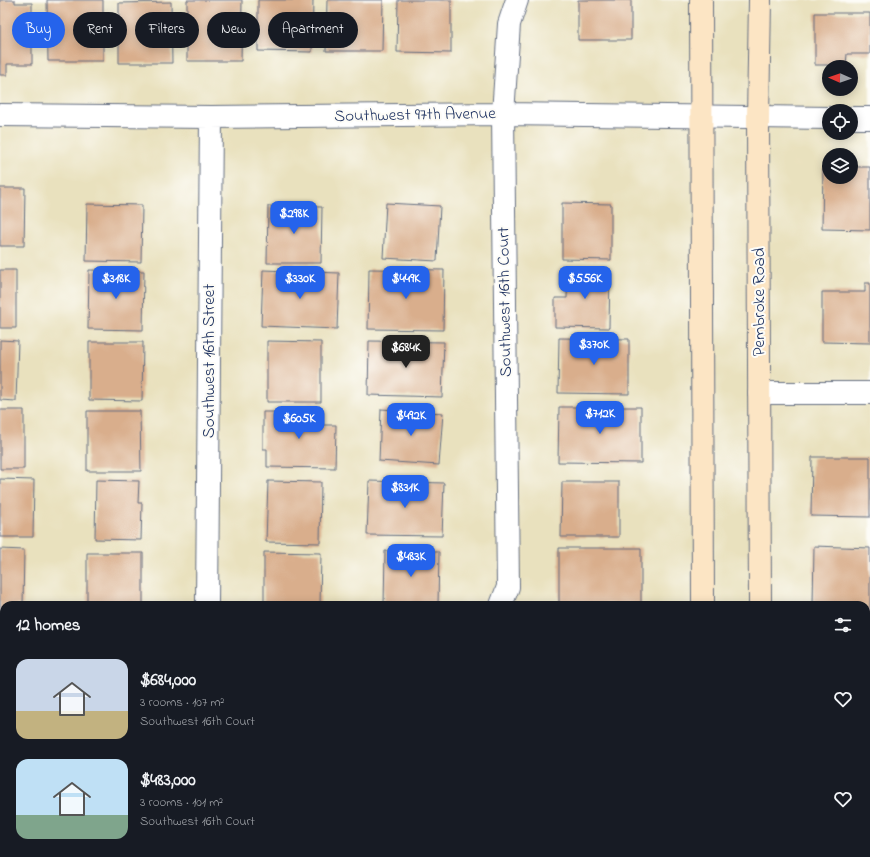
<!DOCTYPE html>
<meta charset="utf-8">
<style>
:root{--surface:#171b24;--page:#20242c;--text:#f1f3f6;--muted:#9ea1a6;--accent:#2563eb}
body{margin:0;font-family:"Indie Flower",sans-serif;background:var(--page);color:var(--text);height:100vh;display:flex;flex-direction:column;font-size:15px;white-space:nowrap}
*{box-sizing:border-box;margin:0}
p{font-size:13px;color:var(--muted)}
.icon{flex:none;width:22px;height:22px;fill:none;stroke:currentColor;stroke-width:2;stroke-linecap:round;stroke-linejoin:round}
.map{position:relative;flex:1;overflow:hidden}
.panel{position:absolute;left:0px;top:601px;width:870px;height:256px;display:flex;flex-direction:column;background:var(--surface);border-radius:12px 12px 0 0;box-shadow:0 2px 10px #0003}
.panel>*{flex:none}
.top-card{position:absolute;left:12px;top:12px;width:400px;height:36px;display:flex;gap:8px}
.needle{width:26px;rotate:272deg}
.controls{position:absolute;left:822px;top:60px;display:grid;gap:8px}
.controls a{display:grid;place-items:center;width:36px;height:36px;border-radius:50%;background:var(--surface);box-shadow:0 2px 10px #0003;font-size:20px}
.price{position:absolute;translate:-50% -34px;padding:0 9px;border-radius:8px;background:var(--accent);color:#fff;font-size:13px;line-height:26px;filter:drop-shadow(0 1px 2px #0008)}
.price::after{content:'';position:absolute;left:50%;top:24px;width:12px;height:9px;margin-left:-6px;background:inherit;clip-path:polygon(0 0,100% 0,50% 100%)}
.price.selected{background:#222;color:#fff}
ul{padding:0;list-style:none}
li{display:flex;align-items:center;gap:12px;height:100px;padding:0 16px}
li span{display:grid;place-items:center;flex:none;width:112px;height:80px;border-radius:12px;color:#555}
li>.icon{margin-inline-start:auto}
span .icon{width:48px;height:48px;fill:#fffc;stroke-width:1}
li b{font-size:17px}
h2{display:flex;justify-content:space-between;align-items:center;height:48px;padding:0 16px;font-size:17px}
.tag{padding:0 14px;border-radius:18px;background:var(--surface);box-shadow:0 2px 10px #0003;font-size:14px;line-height:36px}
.tag.selected{background:var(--accent);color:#fff}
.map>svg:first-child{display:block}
.building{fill:#d9ae8c}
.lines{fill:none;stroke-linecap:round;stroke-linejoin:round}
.street-casing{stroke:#636d80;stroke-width:24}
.secondary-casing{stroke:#636d80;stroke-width:24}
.street{stroke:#fff;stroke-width:22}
.secondary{stroke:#fce5c4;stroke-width:22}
.labels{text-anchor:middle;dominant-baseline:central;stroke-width:4;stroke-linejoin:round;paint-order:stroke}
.street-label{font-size:17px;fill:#1b2f5e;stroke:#fdfcf7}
</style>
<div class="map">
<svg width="870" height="857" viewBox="0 0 870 857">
<rect width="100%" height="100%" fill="#fdfcf7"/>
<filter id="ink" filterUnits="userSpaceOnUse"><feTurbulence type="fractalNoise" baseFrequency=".025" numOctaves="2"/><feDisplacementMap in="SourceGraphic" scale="8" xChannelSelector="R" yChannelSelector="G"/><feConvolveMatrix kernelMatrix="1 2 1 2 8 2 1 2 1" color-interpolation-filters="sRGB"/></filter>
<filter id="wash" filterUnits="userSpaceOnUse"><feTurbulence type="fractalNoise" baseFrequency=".012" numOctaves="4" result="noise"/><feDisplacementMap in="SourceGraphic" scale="16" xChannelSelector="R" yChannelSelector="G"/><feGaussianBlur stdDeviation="0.9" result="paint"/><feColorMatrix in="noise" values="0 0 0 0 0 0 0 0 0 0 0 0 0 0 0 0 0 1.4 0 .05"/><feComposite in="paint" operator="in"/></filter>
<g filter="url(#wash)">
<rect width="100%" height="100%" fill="#e9e1be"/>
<g id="blocks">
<path class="building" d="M 0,0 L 15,0 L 15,3 L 32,3 L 32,64 L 7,64 L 7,75 L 0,75 Z
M 47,0 L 103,0 L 103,61 L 48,61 Z
M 187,0 L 242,0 L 241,61 L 187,61 Z
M 258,0 L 313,0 L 312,52 L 258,51 Z
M 327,0 L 383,0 L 382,51 L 326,51 Z
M 398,0 L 451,0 L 451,53 L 397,52 Z
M 578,0 L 631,0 L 631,40 L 578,40 Z
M 171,2 L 172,63 L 119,63 L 119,3 Z
M 815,13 L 870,13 L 870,54 L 847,54 L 846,65 L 815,65 Z
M 823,167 L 829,167 L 829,177 L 851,177 L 851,167 L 870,167 L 870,230 L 822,229 Z
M 0,188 L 25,188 L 24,246 L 0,246 Z
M 386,203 L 440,206 L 437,261 L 383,258 Z
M 562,203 L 611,204 L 611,260 L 562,259 Z
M 87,204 L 142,205 L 141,262 L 86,261 Z
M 268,206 L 322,207 L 321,263 L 267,263 Z
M 369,269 L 444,270 L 443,330 L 368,329 Z
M 568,269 L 610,270 L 609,328 L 555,327 L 555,298 L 567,298 Z
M 0,270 L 16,270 L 16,328 L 0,328 Z
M 89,270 L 144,271 L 143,330 L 88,329 Z
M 263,270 L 339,273 L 337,329 L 261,326 Z
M 865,283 L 870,283 L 870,343 L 822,342 L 822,292 L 865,292 Z
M 559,338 L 629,339 L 629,394 L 558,393 Z
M 0,340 L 18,341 L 16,401 L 0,400 Z
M 267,341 L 321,342 L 321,402 L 267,402 Z
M 369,341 L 444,342 L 442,397 L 368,395 Z
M 89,342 L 143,342 L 142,401 L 89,400 Z
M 559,407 L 641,407 L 641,463 L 558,462 Z
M 381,409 L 443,413 L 439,465 L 379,461 Z
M 0,410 L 24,410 L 24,469 L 0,469 Z
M 87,411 L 140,411 L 141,471 L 87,471 Z
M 263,412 L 321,412 L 321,425 L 336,425 L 335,468 L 267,467 L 267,449 L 263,449 Z
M 812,457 L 870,457 L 870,517 L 811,516 Z
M 0,479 L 34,480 L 33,537 L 0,537 Z
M 96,480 L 139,481 L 138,503 L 142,503 L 141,540 L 95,539 Z
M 268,481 L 321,482 L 320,543 L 266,542 Z
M 369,481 L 444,483 L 442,536 L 367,535 Z
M 562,482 L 619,482 L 619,537 L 561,537 Z
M 814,546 L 870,548 L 870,629 L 866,629 L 866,605 L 813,605 Z
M 559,548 L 641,548 L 641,604 L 559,603 Z
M 0,549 L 24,550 L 23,605 L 4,605 L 4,612 L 0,612 Z
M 385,551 L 439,552 L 438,605 L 384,605 Z
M 264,552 L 321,553 L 320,605 L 264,605 Z
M 87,553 L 143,553 L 143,605 L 87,605 Z
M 0,714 L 2,714 L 2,798 L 0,798 Z
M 866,729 L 870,730 L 870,773 L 866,773 Z
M 0,839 L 4,839 L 4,853 L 75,853 L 75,857 L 0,857 Z
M 90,853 L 173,853 L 173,857 L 90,857 Z
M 188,853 L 267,853 L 267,857 L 188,857 Z
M 281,853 L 364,853 L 364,857 L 281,857 Z
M 381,853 L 447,853 L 447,857 L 381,857 Z
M 466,853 L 547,853 L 547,857 L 465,857 Z
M 822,854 L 870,854 L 870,857 L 822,857 Z"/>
</g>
</g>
<g filter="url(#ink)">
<use href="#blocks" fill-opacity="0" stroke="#636d80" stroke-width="1"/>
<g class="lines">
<g class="street-casing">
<path id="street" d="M 0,115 L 211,117 L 503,114 L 829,118
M 851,118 L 870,118
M 759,393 L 870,393
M 207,605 L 211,117
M 501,605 L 508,587 L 503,114 L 509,24 L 517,0
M 0,645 L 4,645
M 866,673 L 870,673"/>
</g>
<g class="secondary-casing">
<path id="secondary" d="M 701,0 L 703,605
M 760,0 L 758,118 L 760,605
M 701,857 L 701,853
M 758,857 L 758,853"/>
</g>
<use href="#street" class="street"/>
<use href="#secondary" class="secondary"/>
</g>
</g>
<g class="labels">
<g class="street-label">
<text transform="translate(415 115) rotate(-1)">Southwest 97th Avenue</text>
<text transform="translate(505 302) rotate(-91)">Southwest 16th Court</text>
<text transform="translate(759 302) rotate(-90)">Pembroke Road</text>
<text transform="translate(209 361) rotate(-90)">Southwest 16th Street</text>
</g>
</g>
</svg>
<div class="controls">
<a><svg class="needle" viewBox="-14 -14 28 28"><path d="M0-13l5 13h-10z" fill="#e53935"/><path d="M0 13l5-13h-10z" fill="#9ea1a6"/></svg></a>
<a><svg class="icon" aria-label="locate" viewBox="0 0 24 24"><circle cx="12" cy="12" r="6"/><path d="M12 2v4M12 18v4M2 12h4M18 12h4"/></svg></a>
<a><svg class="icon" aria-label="layers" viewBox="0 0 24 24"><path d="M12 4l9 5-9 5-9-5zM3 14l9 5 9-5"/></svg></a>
</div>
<b class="price" style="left:294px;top:235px">$298K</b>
<b class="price" style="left:116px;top:300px">$318K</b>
<b class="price" style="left:300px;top:300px">$330K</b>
<b class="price" style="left:406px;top:300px">$449K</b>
<b class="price" style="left:585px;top:300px">$556K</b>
<b class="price" style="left:594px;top:366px">$370K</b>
<b class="price selected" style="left:406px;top:369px">$684K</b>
<b class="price" style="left:600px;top:435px">$712K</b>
<b class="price" style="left:411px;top:437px">$492K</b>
<b class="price" style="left:299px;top:440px">$605K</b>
<b class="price" style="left:405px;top:509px">$831K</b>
<b class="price" style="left:411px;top:578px">$483K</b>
<div class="top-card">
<a class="tag selected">Buy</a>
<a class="tag">Rent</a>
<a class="tag">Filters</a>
<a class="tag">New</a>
<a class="tag">Apartment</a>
</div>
<section class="panel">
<h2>12 homes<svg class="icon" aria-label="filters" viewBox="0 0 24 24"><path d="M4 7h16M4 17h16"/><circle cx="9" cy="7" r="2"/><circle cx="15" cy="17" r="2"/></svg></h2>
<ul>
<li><span style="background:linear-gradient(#c9d6e8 65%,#c2b280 0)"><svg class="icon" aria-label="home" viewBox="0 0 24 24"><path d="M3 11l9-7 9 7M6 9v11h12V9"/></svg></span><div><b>$684,000</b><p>3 rooms · 107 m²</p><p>Southwest 16th Court</p></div><svg class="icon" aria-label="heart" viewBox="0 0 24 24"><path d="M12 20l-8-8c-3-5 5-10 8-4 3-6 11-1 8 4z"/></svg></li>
<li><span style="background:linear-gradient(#bfe0f5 70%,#7fa58c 0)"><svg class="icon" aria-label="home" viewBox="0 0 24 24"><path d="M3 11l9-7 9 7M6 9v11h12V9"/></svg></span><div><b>$483,000</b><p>3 rooms · 101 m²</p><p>Southwest 16th Court</p></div><svg class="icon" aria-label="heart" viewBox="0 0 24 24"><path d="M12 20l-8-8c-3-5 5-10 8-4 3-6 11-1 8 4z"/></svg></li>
</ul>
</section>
</div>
